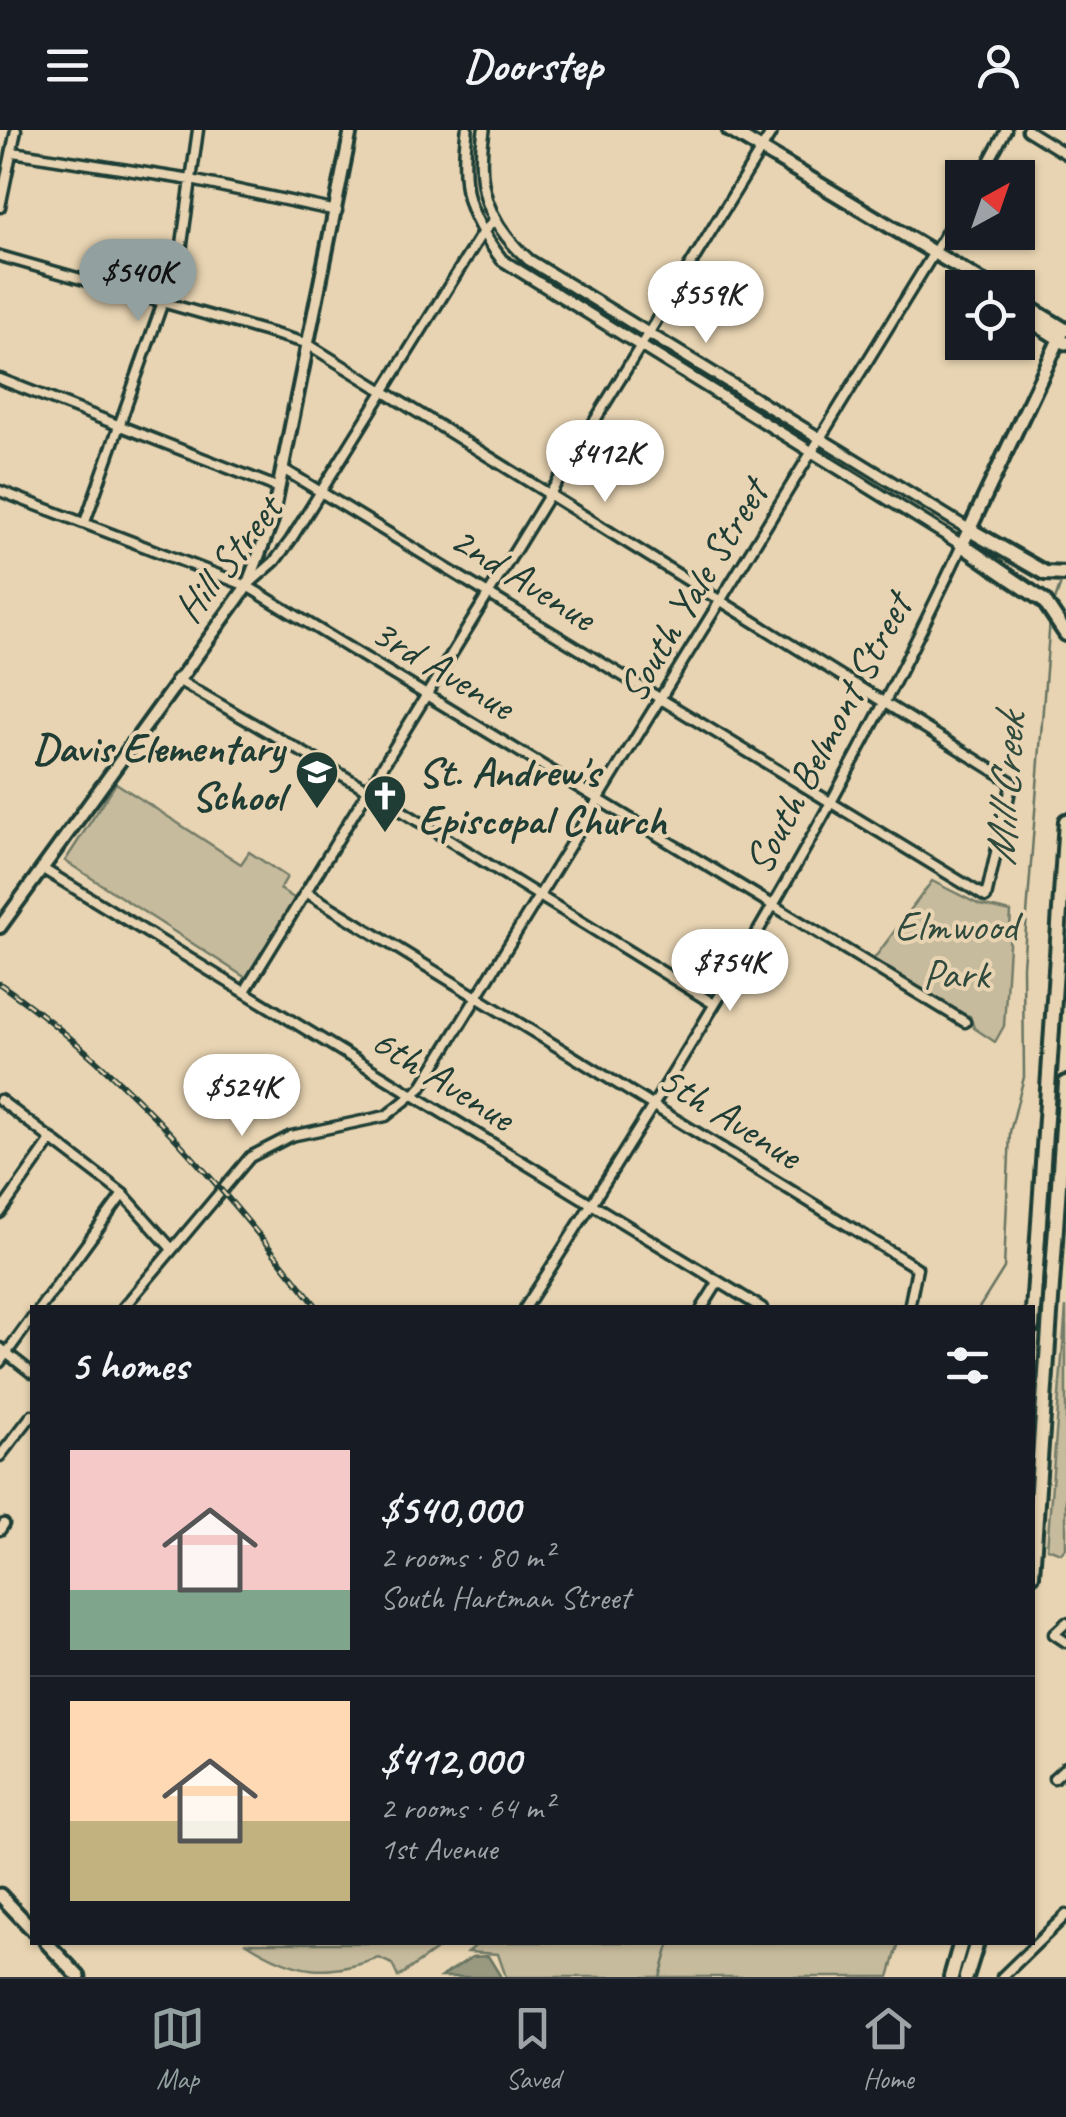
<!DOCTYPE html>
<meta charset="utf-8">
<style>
:root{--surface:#171b24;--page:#20242c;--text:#f1f3f6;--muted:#9ea1a6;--line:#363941;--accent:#92a19f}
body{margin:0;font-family:Caveat,sans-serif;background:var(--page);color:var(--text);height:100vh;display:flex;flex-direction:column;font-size:38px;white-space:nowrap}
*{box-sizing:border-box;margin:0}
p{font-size:32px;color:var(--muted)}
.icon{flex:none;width:55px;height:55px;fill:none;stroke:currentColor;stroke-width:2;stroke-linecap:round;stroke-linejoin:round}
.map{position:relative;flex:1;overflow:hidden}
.side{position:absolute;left:30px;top:1175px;width:1005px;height:640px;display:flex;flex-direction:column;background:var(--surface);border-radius:0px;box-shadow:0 2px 8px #0004}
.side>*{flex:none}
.needle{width:65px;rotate:40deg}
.tools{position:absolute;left:945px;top:30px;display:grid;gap:20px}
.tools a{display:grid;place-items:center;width:90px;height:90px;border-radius:0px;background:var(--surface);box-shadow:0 2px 8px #0004;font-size:50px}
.price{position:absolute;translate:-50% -85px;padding:0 22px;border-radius:35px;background:#fff;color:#222;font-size:32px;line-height:65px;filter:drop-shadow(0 2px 5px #0008)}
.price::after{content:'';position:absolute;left:50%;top:60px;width:30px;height:22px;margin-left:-15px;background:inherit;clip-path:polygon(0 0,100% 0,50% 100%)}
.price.active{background:var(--accent);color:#111}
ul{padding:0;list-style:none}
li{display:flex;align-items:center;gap:30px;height:250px;padding:0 40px}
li+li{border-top:2px solid var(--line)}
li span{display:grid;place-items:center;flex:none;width:280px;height:200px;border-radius:0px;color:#555}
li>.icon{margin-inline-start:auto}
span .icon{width:120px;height:120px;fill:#fffc;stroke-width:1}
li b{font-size:42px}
h2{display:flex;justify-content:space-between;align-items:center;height:120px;padding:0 40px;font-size:42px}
header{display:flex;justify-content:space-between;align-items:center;height:130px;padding:0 40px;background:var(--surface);font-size:45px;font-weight:700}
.dock{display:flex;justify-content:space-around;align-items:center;height:140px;border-top:2px solid var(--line);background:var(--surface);font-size:28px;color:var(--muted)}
.dock a{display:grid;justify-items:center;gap:5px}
.dock .active{color:var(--accent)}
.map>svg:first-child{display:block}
.green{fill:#c7bb9d;stroke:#737c68;stroke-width:2.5}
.water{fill:#999980;stroke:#687462;stroke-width:2.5}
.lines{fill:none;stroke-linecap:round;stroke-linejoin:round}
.stream{stroke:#687462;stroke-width:2.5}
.minor-casing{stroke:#1f3d34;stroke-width:15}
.tertiary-casing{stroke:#1f3d34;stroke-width:16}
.secondary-casing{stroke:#1f3d34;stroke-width:18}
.primary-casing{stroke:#1f3d34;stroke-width:19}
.motorway-casing{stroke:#1f3d34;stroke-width:20}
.minor{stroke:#e8d4b2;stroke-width:8}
.tertiary{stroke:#e8d4b2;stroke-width:9}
.secondary{stroke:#e8d4b2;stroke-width:10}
.primary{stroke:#e8d4b2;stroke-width:11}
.motorway{stroke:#e8d4b2;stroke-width:12}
.rail-casing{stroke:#1f3d34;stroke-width:6}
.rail{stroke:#e8d4b2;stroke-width:2.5;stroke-dasharray:8;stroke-linecap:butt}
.labels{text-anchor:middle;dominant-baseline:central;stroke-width:8;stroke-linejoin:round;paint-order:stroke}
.street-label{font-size:42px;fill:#1f3d34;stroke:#e8d4b2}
.poi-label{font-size:42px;font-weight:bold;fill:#1f3d34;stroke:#e8d4b2;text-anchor:end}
.park-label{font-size:42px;fill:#304a3e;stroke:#e8d4b2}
.water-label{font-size:45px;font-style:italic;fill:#314b3f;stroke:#e8d4b2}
</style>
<header><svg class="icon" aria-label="menu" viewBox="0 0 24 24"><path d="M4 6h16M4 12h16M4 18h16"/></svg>Doorstep<svg class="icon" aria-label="person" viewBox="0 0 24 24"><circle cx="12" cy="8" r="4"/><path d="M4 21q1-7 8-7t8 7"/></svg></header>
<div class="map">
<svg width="1066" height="1847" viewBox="0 0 1066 1847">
<rect width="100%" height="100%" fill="#e8d4b2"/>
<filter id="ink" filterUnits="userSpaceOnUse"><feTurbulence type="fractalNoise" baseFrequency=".01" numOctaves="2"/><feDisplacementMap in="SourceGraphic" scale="20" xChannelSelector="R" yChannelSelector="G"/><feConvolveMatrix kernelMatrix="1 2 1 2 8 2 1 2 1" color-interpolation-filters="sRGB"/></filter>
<g filter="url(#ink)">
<path class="green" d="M 116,653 L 241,734 L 249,722 L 287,747 L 280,759 L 297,770 L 246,848 L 65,731 Z
M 932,751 L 980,775 L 1011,782 L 1004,896 L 995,912 L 974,898 L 970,886 L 956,883 L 873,830 Z
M 1066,1177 L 1066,1418 L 1061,1423 L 1047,1418 Z
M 480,1812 L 899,1812 L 899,1813 L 889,1847 L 506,1847 L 498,1824 L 468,1822 Z
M 247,1813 L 446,1813 L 398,1847 L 392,1834 L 379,1828 C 326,1847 296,1844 247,1813 Z"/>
<path class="water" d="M 488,1826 L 501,1847 L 441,1847 L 472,1827 Z"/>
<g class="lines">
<path class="stream" d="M 1053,476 L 1062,450
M 979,1178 L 1004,1138 L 1010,1002 L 1024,947 L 1023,836 L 1050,489
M 660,1847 L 670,1812"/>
<g class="minor-casing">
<path id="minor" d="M 1027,0 L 1066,24
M 13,22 L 191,50 L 337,81
M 980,48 L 1006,0
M 0,77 L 16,0
M 0,126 L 306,213 L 1012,652 L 986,767 L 283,339
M 0,249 L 279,358
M 0,361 L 247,456 L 965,892
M 85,392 L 181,121 L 198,0
M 250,453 L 275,431 L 290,411 L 482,103 L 493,92
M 176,549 L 368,660 L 714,874
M 43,739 L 762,1178
M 306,762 L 917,1138 L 909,1178
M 245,861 L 773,0
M 0,970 L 123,1064 L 171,1118
M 0,1083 L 52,1009
M 40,1178 L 123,1064
M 123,1178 L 250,1027 L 291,1006 L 386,986 L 421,958 L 962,77
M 525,1178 C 684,931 838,681 962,415
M 702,1178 L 717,1154
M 0,1218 L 32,1243
M 0,1232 L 32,1188
M 0,1326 L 32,1285
M 0,1400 L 4,1394
M 1066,1493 L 1054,1504 L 1066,1512
M 1054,1648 L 1066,1637
M 1002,1847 L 1066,1785"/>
</g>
<g class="tertiary-casing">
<path id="tertiary" d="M 467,0 C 460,57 467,84 502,130 L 962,415
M 484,0 C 475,55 487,93 529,130 L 970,400"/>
</g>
<g class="secondary-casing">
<path id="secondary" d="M 0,797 L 247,456 L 272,390 L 351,0"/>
</g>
<g class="primary-casing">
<path id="primary" d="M 729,0 L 993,158
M 1018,171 L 1066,200
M 1018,183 L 1066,213
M 962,415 L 1064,199
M 0,1765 L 32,1799
M 46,1812 L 79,1847"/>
</g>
<g class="motorway-casing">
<path id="motorway" d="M 970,400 L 1045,443 L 1066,444
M 962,415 L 1044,471 L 1066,504
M 1032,1196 L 1066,691
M 1032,1445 L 1066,953
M 951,1847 L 961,1812
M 966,1847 L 977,1812"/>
</g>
<use href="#minor" class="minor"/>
<use href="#tertiary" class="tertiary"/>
<use href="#secondary" class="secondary"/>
<use href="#primary" class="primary"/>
<use href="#motorway" class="motorway"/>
<g class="rail-casing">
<path id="rail" d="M 0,854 C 128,943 222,1057 318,1178"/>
</g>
<use href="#rail" class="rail"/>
</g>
</g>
<defs>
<g id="school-pin" transform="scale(2.25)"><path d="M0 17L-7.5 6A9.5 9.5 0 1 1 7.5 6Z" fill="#1f3d34" stroke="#e8d4b2"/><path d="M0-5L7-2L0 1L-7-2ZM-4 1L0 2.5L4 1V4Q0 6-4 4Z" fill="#fff"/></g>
<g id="church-pin" transform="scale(2.25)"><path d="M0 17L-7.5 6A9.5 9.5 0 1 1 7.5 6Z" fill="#1f3d34" stroke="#e8d4b2"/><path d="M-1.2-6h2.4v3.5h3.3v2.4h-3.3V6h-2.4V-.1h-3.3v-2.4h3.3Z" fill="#fff"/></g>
</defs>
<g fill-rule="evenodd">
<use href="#school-pin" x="317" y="642"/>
<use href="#church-pin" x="385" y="666"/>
</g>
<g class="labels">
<g class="street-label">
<text transform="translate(228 429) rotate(-52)">Hill Street</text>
<text transform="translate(523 448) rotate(32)">2nd Avenue</text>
<text transform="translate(693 461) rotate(-59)">South Yale Street</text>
<text transform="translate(443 539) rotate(31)">3rd Avenue</text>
<text transform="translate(828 604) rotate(-62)">South Belmont Street</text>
<text transform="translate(443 949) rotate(32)">6th Avenue</text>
<text transform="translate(730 987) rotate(32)">5th Avenue</text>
</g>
<g class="poi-label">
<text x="284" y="618">Davis Elementary<tspan x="284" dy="48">School</tspan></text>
<text x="418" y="642" text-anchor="start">St. Andrew's<tspan x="418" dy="48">Episcopal Church</tspan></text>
</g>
<g class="park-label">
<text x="956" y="796">Elmwood<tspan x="956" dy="48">Park</tspan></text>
</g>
<g class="water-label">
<text transform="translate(1005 660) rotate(-86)">Mill Creek</text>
</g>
</g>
</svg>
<div class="tools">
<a><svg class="needle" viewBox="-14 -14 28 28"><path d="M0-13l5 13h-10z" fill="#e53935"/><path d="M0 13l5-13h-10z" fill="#9ea1a6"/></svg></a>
<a><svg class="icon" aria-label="locate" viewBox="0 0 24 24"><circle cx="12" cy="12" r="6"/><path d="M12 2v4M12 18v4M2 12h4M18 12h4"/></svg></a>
</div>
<b class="price active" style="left:138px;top:194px">$540K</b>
<b class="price" style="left:706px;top:216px">$559K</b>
<b class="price" style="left:605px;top:375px">$412K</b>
<b class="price" style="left:730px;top:884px">$754K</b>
<b class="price" style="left:242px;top:1009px">$524K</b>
<section class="side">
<h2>5 homes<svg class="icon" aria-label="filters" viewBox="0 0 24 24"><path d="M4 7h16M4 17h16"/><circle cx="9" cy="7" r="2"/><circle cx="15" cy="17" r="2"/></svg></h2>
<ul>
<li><span style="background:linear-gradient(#f6c9c9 70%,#7fa58c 0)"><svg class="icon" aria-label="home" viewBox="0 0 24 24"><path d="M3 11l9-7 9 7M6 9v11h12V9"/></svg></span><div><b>$540,000</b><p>2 rooms · 80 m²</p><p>South Hartman Street</p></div></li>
<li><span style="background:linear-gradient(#ffd9b3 60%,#c2b280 0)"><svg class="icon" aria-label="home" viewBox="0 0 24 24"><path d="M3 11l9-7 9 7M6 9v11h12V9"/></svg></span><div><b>$412,000</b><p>2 rooms · 64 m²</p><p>1st Avenue</p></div></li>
</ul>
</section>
</div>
<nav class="dock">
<a class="active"><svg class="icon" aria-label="map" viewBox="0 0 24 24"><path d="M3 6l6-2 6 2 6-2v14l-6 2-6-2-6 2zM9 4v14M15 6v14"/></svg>Map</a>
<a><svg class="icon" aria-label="saved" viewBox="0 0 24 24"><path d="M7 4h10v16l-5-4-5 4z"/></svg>Saved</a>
<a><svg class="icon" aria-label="home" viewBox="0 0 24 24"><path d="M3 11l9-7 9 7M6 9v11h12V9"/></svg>Home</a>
</nav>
